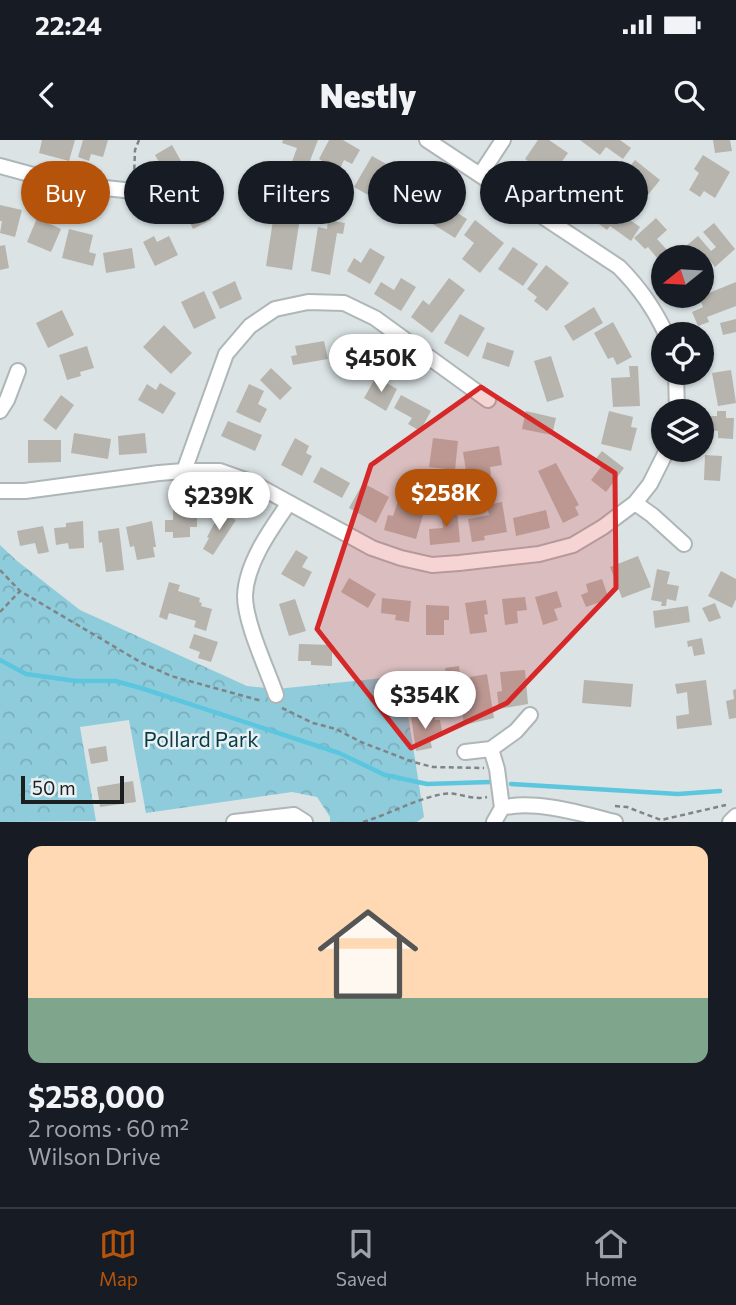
<!DOCTYPE html>
<meta charset="utf-8">
<style>
:root{--surface:#171b24;--page:#242831;--text:#f1f3f6;--muted:#9ea1a6;--line:#363941;--accent:#b45309}
body{margin:0;font-family:Commissioner,sans-serif;background:var(--page);color:var(--text);height:100vh;display:flex;flex-direction:column;font-size:26px;white-space:nowrap}
*{box-sizing:border-box;margin:0}
p{font-size:23px;color:var(--muted)}
.icon{flex:none;width:38px;height:38px;fill:none;stroke:currentColor;stroke-width:2;stroke-linecap:round;stroke-linejoin:round}
.map{position:relative;height:682px;overflow:hidden}
.side{display:flex;flex-direction:column;background:var(--surface);flex:1}
.side>*{flex:none}
.top-card{position:absolute;left:21px;top:21px;width:695px;height:63px;display:flex;gap:14px}
.needle{width:46px;rotate:252deg}
.controls{position:absolute;left:651px;top:105px;display:grid;gap:14px}
.controls a{display:grid;place-items:center;width:63px;height:63px;border-radius:50%;background:var(--surface);box-shadow:0 2px 5px #0004;font-size:35px}
.scale{position:absolute;left:21px;bottom:18px;width:103px;box-sizing:border-box;padding-left:7px;border:4px solid #1c1f1f;border-top:0;font-size:19px;line-height:24px;white-space:nowrap;color:#1c1f1f;-webkit-text-stroke:5px #e9f0f2;paint-order:stroke}
.price{position:absolute;translate:-50% -60px;padding:0 16px;border-radius:24px;background:#fff;color:#222;font-size:23px;line-height:46px;filter:drop-shadow(0 2px 4px #0008)}
.price::after{content:'';position:absolute;left:50%;top:42px;width:21px;height:16px;margin-left:-10px;background:inherit;clip-path:polygon(0 0,100% 0,50% 100%)}
.price.active{background:var(--accent);color:#fff}
ul{padding:0;list-style:none}
li{display:grid;align-content:center;gap:14px;height:371px;padding:0 28px}
li span{display:grid;place-items:center;height:217px;border-radius:14px;color:#555}
li>.icon{margin-inline-start:auto}
span .icon{width:126px;height:126px;fill:#fffc;stroke-width:1}
li b{font-size:30px}
.pill{padding:0 24px;border-radius:32px;background:var(--surface);box-shadow:0 2px 5px #0004;font-size:24px;line-height:63px}
.pill.active{background:var(--accent);color:#fff}
.status{display:flex;justify-content:space-between;align-items:center;height:49px;padding:0 35px;background:var(--surface);direction:ltr}
.status svg{height:19px;fill:currentColor}
header{display:flex;justify-content:space-between;align-items:center;height:91px;padding:0 28px;background:var(--surface);font-size:32px;font-weight:800}
.dock{display:flex;justify-content:space-around;align-items:center;height:98px;border-top:2px solid var(--line);background:var(--surface);font-size:19px;color:var(--muted)}
.dock a{display:grid;justify-items:center;gap:4px}
.dock .active{color:var(--accent)}
.map>svg:first-child{display:block}
.forest{fill:url(#forest-crowns)}
.lines{fill:none;stroke-linecap:round;stroke-linejoin:round}
.stream{stroke:#5bc6de;stroke-width:4.5}
.building{fill:#b7b4ae}
.minor-casing{stroke:#afb6b8;stroke-width:18}
.path{stroke:#7f8485;stroke-width:2.5;stroke-dasharray:5 3.5;stroke-linecap:butt}
.minor{stroke:#fff;stroke-width:14}
.marked{fill:#d62828;fill-opacity:0.2;stroke:#d62828;stroke-width:5;stroke-linejoin:round}
.labels{text-anchor:middle;dominant-baseline:central;stroke-width:5;stroke-linejoin:round;paint-order:stroke}
.park-label{font-size:21px;fill:#063a44;stroke:#e9f0f2}
</style>
<div class="status"><b>22:24</b><svg viewBox="0 0 49 12"><path d="M0 12V9h3v3zM5 12V6h3v6zM10 12V3h3v9zM15 12V0h3v12zM26 1h20v11H26zM47 4h2v5h-2z"/></svg></div>
<header><svg class="icon" aria-label="back" viewBox="0 0 24 24"><path d="M15 5l-7 7 7 7"/></svg>Nestly<svg class="icon" aria-label="search" viewBox="0 0 24 24"><circle cx="10" cy="10" r="6"/><path d="M15 15l6 6"/></svg></header>
<div class="map">
<svg width="736" height="682" viewBox="0 0 736 682">
<defs>
<pattern id="forest-crowns" width="20" height="18" patternUnits="userSpaceOnUse" patternTransform="scale(1.75)"><rect width="20" height="18" fill="#8eccdc"/><path d="M2 6a3 3 0 1 1 6 0M12 15a3 3 0 1 1 6 0" fill="none" stroke="#7aafbc"/></pattern>
</defs>
<rect width="100%" height="100%" fill="#dbe3e5"/>
<path class="forest" d="M 0,405 L 16,420 L 80,470 L 247,546 L 277,549 L 402,536 L 424,677 L 417,682 L 330,682 L 330,677 L 317,657 L 292,652 L 146,673 L 129,580 L 80,587 L 96,681 L 0,682 Z"/>
<g class="lines">
<path class="stream" d="M 0,520 L 26,534 L 76,541 L 115,541 L 141,548 L 339,613 L 385,635 L 427,644 L 490,642
M 511,644 L 678,654 L 720,651"/>
</g>
<path class="building" d="M 42,0 L 75,0 L 69,21 L 39,13 Z
M 83,0 L 108,0 L 103,17 L 91,14 L 89,21 L 78,17 Z
M 283,0 L 318,0 L 301,44 L 286,38 L 297,8 L 282,3 Z
M 329,0 L 343,0 L 360,10 L 352,24 L 344,20 L 339,31 L 319,19 Z
M 538,0 L 549,0 L 568,13 L 551,37 L 525,19 Z
M 580,0 L 620,0 L 631,8 L 623,19 L 606,7 L 600,15 Z
M 713,0 L 730,0 L 732,11 L 715,13 Z
M 172,5 L 189,35 L 172,45 L 155,15 Z
M 703,15 L 730,32 L 715,58 L 704,51 L 700,57 L 689,50 L 699,33 L 694,29 Z
M 372,16 L 399,31 L 382,63 L 354,47 Z
M 635,20 L 660,40 L 647,56 L 622,36 Z
M 407,35 L 433,53 L 418,74 L 393,57 Z
M 565,39 L 599,63 L 589,78 L 555,55 Z
M 207,42 L 215,59 L 204,64 L 211,80 L 193,89 L 178,56 Z
M 610,50 L 630,64 L 623,75 L 640,87 L 631,101 L 610,86 L 607,90 L 591,78 Z
M 440,62 L 467,79 L 455,98 L 428,81 Z
M 0,65 L 22,70 L 15,97 L 0,93 L 2,81 L 0,81 Z
M 37,78 L 61,89 L 51,112 L 27,102 Z
M 656,78 L 667,90 L 657,99 L 667,110 L 657,118 L 648,107 L 645,109 L 634,98 Z
M 273,80 L 299,84 L 292,130 L 266,126 Z
M 328,80 L 345,83 L 343,94 L 337,93 L 330,135 L 311,131 L 318,87 L 327,89 Z
M 475,80 L 504,103 L 480,133 L 462,119 L 474,103 L 464,95 Z
M 714,83 L 735,109 L 715,127 L 708,118 L 702,123 L 702,117 L 673,117 L 698,96 L 711,111 L 716,107 L 703,92 Z
M 69,89 L 93,95 L 89,112 L 96,114 L 93,126 L 62,118 Z
M 154,96 L 157,102 L 169,96 L 178,115 L 155,126 L 143,102 Z
M 5,105 L 9,128 L 0,130 L 0,106 Z
M 513,107 L 538,124 L 523,146 L 498,129 Z
M 132,108 L 135,128 L 106,133 L 103,113 Z
M 370,108 L 385,117 L 370,144 L 347,131 L 354,118 L 361,123 Z
M 546,125 L 569,143 L 547,171 L 534,161 L 537,157 L 527,149 Z
M 401,138 L 416,147 L 401,171 L 374,154 L 381,142 L 394,150 Z
M 449,138 L 465,150 L 432,193 L 411,177 L 423,160 L 429,165 Z
M 235,141 L 242,159 L 220,169 L 212,152 Z
M 736,142 L 736,166 L 707,177 L 709,182 L 698,186 L 692,172 L 703,167 L 699,157 Z
M 204,151 L 216,178 L 194,189 L 181,162 Z
M 594,167 L 603,183 L 573,201 L 564,186 Z
M 62,170 L 74,195 L 48,208 L 36,183 Z
M 460,174 L 485,188 L 468,217 L 444,203 Z
M 736,179 L 736,192 L 723,195 L 720,183 Z
M 613,182 L 632,217 L 617,225 L 613,217 L 608,219 L 594,193 Z
M 164,185 L 192,213 L 171,234 L 143,207 Z
M 324,201 L 328,219 L 293,225 L 291,216 L 297,215 L 295,206 Z
M 487,202 L 514,211 L 509,227 L 482,218 Z
M 87,206 L 94,228 L 80,232 L 81,236 L 67,240 L 59,215 Z
M 340,213 L 363,220 L 357,239 L 334,232 Z
M 551,216 L 564,257 L 547,262 L 534,221 Z
M 629,226 L 638,226 L 640,266 L 613,267 L 611,238 L 630,237 Z
M 271,228 L 292,248 L 280,260 L 260,240 Z
M 731,230 L 736,263 L 718,266 L 712,233 Z
M 376,237 L 397,249 L 386,271 L 364,258 Z
M 160,243 L 176,253 L 163,274 L 138,260 L 147,244 L 156,250 Z
M 249,244 L 264,251 L 258,264 L 267,269 L 260,283 L 236,272 Z
M 61,255 L 74,265 L 56,290 L 43,280 Z
M 401,255 L 431,271 L 420,291 L 408,284 L 412,278 L 394,268 Z
M 526,271 L 556,278 L 552,295 L 522,289 Z
M 609,271 L 633,277 L 631,287 L 637,288 L 631,311 L 601,304 Z
M 717,271 L 726,271 L 726,278 L 734,278 L 733,299 L 718,298 L 718,291 L 707,290 L 708,276 L 717,276 Z
M 228,281 L 262,295 L 255,311 L 221,296 Z
M 74,293 L 111,299 L 108,319 L 71,313 Z
M 145,293 L 147,313 L 119,315 L 118,296 Z
M 295,298 L 309,306 L 306,313 L 312,316 L 302,336 L 281,325 Z
M 433,298 L 458,301 L 455,330 L 429,327 Z
M 28,300 L 61,300 L 61,322 L 28,323 Z
M 499,306 L 502,325 L 490,327 L 491,335 L 473,338 L 472,330 L 466,331 L 463,312 Z
M 602,311 L 624,328 L 606,352 L 591,340 L 601,327 L 594,321 Z
M 705,315 L 722,316 L 720,341 L 704,340 Z
M 556,323 L 579,365 L 575,367 L 579,375 L 563,383 L 538,331 Z
M 321,327 L 350,343 L 342,358 L 313,342 Z
M 363,343 L 389,357 L 376,383 L 349,368 Z
M 398,361 L 425,368 L 416,399 L 384,390 L 388,375 L 393,376 Z
M 502,362 L 507,392 L 484,396 L 485,400 L 472,402 L 468,379 L 489,375 L 487,365 Z
M 197,369 L 197,387 L 190,387 L 190,397 L 173,398 L 173,392 L 165,392 L 165,380 L 173,380 L 173,370 Z
M 457,369 L 460,402 L 430,405 L 429,389 L 443,388 L 441,370 Z
M 546,370 L 550,388 L 516,396 L 513,378 Z
M 221,371 L 236,380 L 213,415 L 203,409 L 209,398 L 207,397 Z
M 83,381 L 84,408 L 69,409 L 68,403 L 56,405 L 54,388 L 66,387 L 66,383 Z
M 152,381 L 156,407 L 153,407 L 155,417 L 137,420 L 134,406 L 130,407 L 126,387 Z
M 43,386 L 49,412 L 38,414 L 35,403 L 20,406 L 17,391 Z
M 119,388 L 124,430 L 106,432 L 102,402 L 99,403 L 98,391 Z
M 296,410 L 308,417 L 302,427 L 312,432 L 304,447 L 281,434 Z
M 638,416 L 651,447 L 622,458 L 610,427 Z
M 657,429 L 670,432 L 667,444 L 679,446 L 676,461 L 667,459 L 666,466 L 661,466 L 662,462 L 651,460 Z
M 721,431 L 736,439 L 736,459 L 732,468 L 708,456 Z
M 349,438 L 376,454 L 368,468 L 341,452 Z
M 602,439 L 609,459 L 586,467 L 581,455 L 588,452 L 586,444 Z
M 169,442 L 180,445 L 178,451 L 200,458 L 199,462 L 202,463 L 201,466 L 212,469 L 206,491 L 194,487 L 196,481 L 169,473 L 167,480 L 159,477 Z
M 557,451 L 562,467 L 554,469 L 558,480 L 543,485 L 535,457 Z
M 525,457 L 527,470 L 517,471 L 518,483 L 505,485 L 502,459 Z
M 382,458 L 411,461 L 409,482 L 395,480 L 396,475 L 381,473 Z
M 295,459 L 306,491 L 289,496 L 279,464 Z
M 486,460 L 488,474 L 484,475 L 487,492 L 470,494 L 465,463 Z
M 715,463 L 721,478 L 709,482 L 702,468 Z
M 426,465 L 449,466 L 449,480 L 444,480 L 444,495 L 426,495 Z
M 688,466 L 690,482 L 655,488 L 653,471 Z
M 194,494 L 218,502 L 211,522 L 198,518 L 200,512 L 189,508 Z
M 702,498 L 705,514 L 694,516 L 692,506 L 688,507 L 687,501 Z
M 299,504 L 332,505 L 332,526 L 311,525 L 311,521 L 298,521 Z
M 459,526 L 461,545 L 448,547 L 445,528 Z
M 525,530 L 528,564 L 499,569 L 497,552 L 502,551 L 500,532 Z
M 487,534 L 494,578 L 464,585 L 462,571 L 465,571 L 462,547 L 471,545 L 470,537 Z
M 584,540 L 633,544 L 631,567 L 582,563 Z
M 706,540 L 712,585 L 677,589 L 676,576 L 689,574 L 687,552 L 677,554 L 675,544 Z
M 736,549 L 736,578 L 729,579 L 726,561 L 734,559 L 733,550 Z
M 422,574 L 422,577 L 434,575 L 435,580 L 440,580 L 443,596 L 430,598 L 432,608 L 416,611 L 411,576 Z
M 106,606 L 108,621 L 91,624 L 88,609 Z
M 133,641 L 136,662 L 100,667 L 97,647 Z"/>
<g class="lines">
<g class="minor-casing">
<path id="minor" d="M 427,0 L 619,127 C 639,147 654,168 666,194
M 0,26 L 66,44 L 134,51
M 480,35 L 503,0
M 676,233 L 677,271
M 0,271 L 7,260 L 18,231
M 184,331 L 226,214 L 250,186 L 275,169 L 308,162 L 344,163 L 375,178 L 488,260
M 0,351 L 25,351 L 159,333 L 184,331 L 220,331 L 251,342 L 372,408 L 401,418 L 432,425 L 459,423 L 539,414 L 573,405 L 603,387 L 635,363 L 650,344 L 667,310
M 635,363 L 652,375 L 684,404
M 276,555 C 267,529 245,483 245,456 C 246,423 271,389 289,363
M 465,612 L 491,609
M 502,668 L 497,629 L 491,609 L 516,591 L 530,575
M 234,682 L 294,675 L 305,682
M 494,682 L 502,668 C 533,659 583,674 615,682
M 730,682 L 736,676"/>
</g>
<path class="path" d="M 134,38 L 135,10 L 139,0
M 0,430 L 20,451 L 142,523 L 171,536 L 262,561
M 0,472 L 20,451
M 282,568 L 313,583 L 336,589 L 361,602 L 413,622 L 433,627 L 484,628
M 615,666 L 627,667 L 661,680 L 726,665
M 363,682 C 390,674 415,659 443,654 C 457,651 472,661 487,657"/>
<use href="#minor" class="minor"/>
</g>
<path class="marked" d="M 481,247 L 615,333 L 616,448 L 507,563 L 411,608 L 317,489 L 371,325 Z"/>
<g class="labels">
<g class="park-label">
<text x="201" y="598">Pollard Park</text>
</g>
</g>
</svg>
<div class="controls">
<a><svg class="needle" viewBox="-14 -14 28 28"><path d="M0-13l5 13h-10z" fill="#e53935"/><path d="M0 13l5-13h-10z" fill="#9ea1a6"/></svg></a>
<a><svg class="icon" aria-label="locate" viewBox="0 0 24 24"><circle cx="12" cy="12" r="6"/><path d="M12 2v4M12 18v4M2 12h4M18 12h4"/></svg></a>
<a><svg class="icon" aria-label="layers" viewBox="0 0 24 24"><path d="M12 4l9 5-9 5-9-5zM3 14l9 5 9-5"/></svg></a>
</div>
<div class="scale">50 m</div>
<b class="price" style="left:381px;top:254px">$450K</b>
<b class="price active" style="left:446px;top:389px">$258K</b>
<b class="price" style="left:219px;top:392px">$239K</b>
<b class="price" style="left:425px;top:591px">$354K</b>
<div class="top-card">
<a class="pill active">Buy</a>
<a class="pill">Rent</a>
<a class="pill">Filters</a>
<a class="pill">New</a>
<a class="pill">Apartment</a>
</div>
</div>
<section class="side">
<ul>
<li><span style="background:linear-gradient(#ffd9b3 70%,#7fa58c 0)"><svg class="icon" aria-label="home" viewBox="0 0 24 24"><path d="M3 11l9-7 9 7M6 9v11h12V9"/></svg></span><div><b>$258,000</b><p>2 rooms · 60 m²</p><p>Wilson Drive</p></div></li>
</ul>
</section>
<nav class="dock">
<a class="active"><svg class="icon" aria-label="map" viewBox="0 0 24 24"><path d="M3 6l6-2 6 2 6-2v14l-6 2-6-2-6 2zM9 4v14M15 6v14"/></svg>Map</a>
<a><svg class="icon" aria-label="saved" viewBox="0 0 24 24"><path d="M7 4h10v16l-5-4-5 4z"/></svg>Saved</a>
<a><svg class="icon" aria-label="home" viewBox="0 0 24 24"><path d="M3 11l9-7 9 7M6 9v11h12V9"/></svg>Home</a>
</nav>
